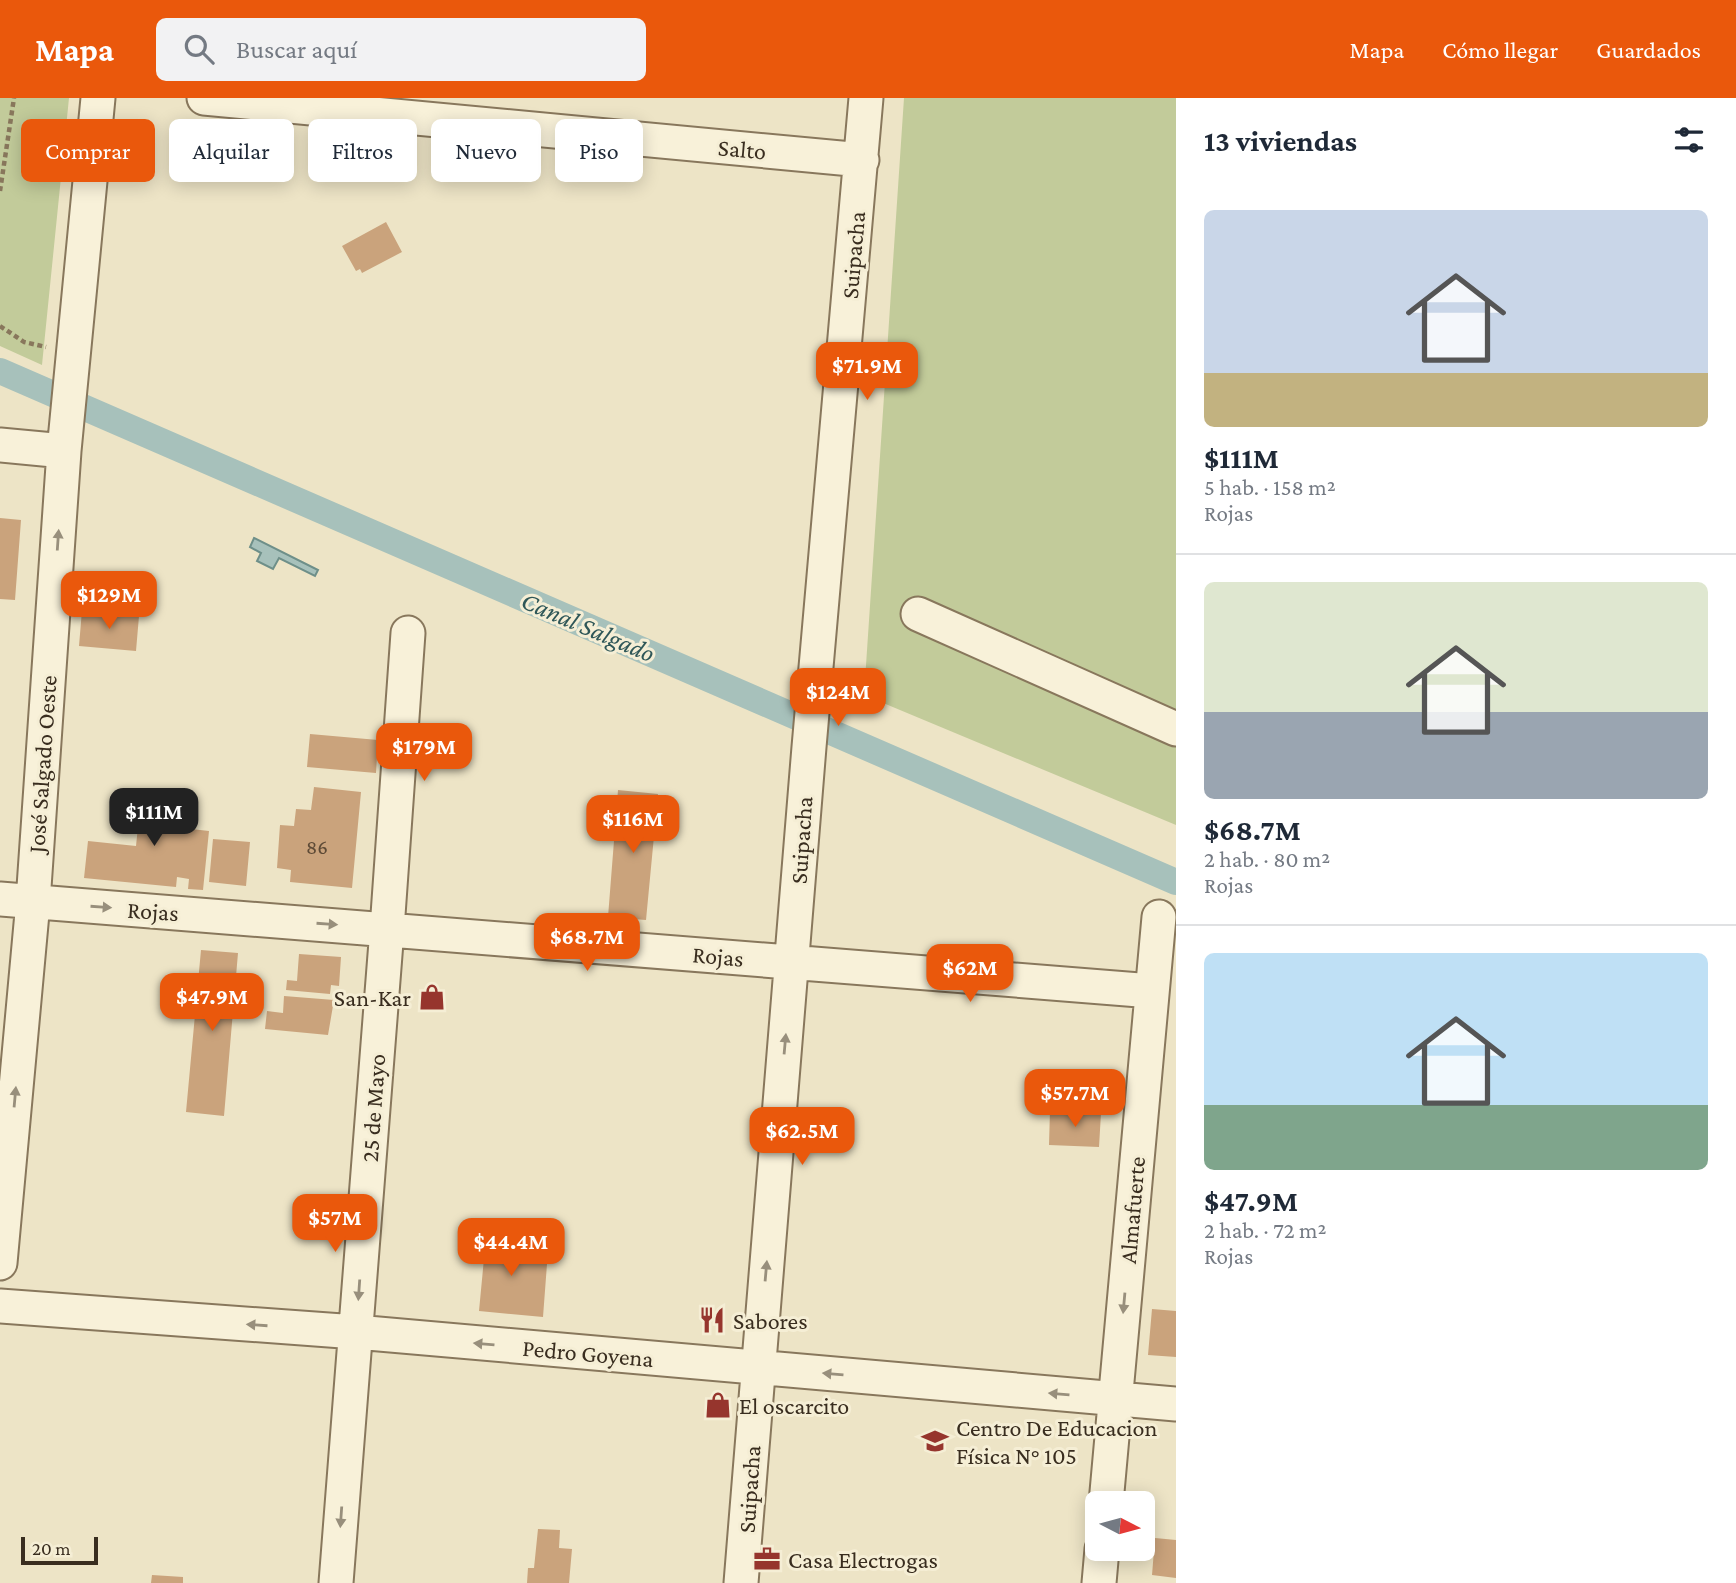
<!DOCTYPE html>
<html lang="es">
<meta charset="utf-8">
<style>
:root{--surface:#fff;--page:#f2f2f3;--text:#1f2937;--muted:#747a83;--line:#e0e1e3;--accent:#ea580c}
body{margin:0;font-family:"Crimson Pro",serif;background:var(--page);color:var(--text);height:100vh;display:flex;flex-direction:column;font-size:26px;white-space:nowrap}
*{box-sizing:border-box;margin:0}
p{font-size:23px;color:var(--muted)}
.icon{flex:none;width:38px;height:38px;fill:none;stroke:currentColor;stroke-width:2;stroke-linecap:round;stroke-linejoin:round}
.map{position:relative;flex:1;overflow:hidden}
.drawer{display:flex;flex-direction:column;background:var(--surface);width:560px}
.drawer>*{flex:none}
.hud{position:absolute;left:21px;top:21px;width:665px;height:63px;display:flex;gap:14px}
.needle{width:46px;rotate:96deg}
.tools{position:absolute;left:1085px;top:1393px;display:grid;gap:14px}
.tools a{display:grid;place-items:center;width:70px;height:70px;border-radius:10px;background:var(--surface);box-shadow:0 4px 18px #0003;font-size:35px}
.scale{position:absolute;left:21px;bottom:18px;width:77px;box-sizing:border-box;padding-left:7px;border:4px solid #392d1f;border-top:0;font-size:19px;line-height:24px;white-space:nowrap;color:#392d1f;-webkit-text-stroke:5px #f5eed5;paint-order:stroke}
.price{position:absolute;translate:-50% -60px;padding:0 16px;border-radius:14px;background:var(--accent);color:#fff;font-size:23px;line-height:46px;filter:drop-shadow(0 2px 4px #0008)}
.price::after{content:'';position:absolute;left:50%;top:42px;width:21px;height:16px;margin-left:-10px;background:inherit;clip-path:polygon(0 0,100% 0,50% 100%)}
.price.selected{background:#222;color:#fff}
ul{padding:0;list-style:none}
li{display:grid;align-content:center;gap:14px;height:371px;padding:0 28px}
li+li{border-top:2px solid var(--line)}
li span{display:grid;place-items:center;height:217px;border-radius:10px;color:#555}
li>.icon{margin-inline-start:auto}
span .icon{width:126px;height:126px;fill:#fffc;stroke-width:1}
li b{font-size:30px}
h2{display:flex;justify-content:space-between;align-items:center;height:84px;padding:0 28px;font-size:30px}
.chip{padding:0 24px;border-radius:10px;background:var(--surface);box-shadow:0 4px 18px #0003;font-size:24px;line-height:63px}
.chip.selected{background:var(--accent);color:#fff}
header{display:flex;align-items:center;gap:42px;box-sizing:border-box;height:98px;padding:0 35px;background:var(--accent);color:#fff}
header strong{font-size:33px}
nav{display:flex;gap:38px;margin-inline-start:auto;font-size:24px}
.search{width:490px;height:63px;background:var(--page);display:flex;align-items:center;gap:18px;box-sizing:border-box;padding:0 24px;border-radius:10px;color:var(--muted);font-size:26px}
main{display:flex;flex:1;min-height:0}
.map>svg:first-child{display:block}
.green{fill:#c2cb9a}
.water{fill:#a7c1bb;stroke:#6e8f89;stroke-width:2}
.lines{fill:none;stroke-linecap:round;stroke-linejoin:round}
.canal{stroke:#a7c1bb;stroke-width:26}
.building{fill:#caa37c}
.minor-casing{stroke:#88775c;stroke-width:37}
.path{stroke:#88775c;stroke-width:4.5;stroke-dasharray:5 3.5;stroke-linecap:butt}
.minor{stroke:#f8f1d9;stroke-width:33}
.oneway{fill:#988f7c}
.labels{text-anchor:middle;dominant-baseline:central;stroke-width:6;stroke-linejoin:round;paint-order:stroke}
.number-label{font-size:21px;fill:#5d4a36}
.street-label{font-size:24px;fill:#392d1f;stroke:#f5eed5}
.poi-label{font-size:24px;fill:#392d1f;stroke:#f5eed5;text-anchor:start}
.water-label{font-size:26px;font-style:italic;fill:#2f5758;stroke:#f5eed5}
</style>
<header>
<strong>Mapa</strong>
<div class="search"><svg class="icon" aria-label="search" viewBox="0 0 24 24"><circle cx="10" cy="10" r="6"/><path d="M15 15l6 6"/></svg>Buscar aquí</div>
<nav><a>Mapa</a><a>Cómo llegar</a><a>Guardados</a></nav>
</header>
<main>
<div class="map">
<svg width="1176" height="1485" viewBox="0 0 1176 1485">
<rect width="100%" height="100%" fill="#ede4c6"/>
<path class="green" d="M 0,0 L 69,0 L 42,267 L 0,248 Z
M 904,0 L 1176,0 L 1176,727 L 864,597 Z"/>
<path class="water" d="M 254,440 L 318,472 L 315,478 L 279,460 L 273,471 L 257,463 L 261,455 L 250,449 Z"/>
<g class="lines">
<path class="canal" d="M 0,273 L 1176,784"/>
</g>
<path class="building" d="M 386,124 L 402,154 L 362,175 L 360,171 L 356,173 L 342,148 Z
M 0,420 L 21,422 L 15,502 L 0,501 Z
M 82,512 L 139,518 L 136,553 L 79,548 Z
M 310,636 L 378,642 L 376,675 L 307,669 Z
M 314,689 L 361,694 L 352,790 L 290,784 L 291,772 L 277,770 L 280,727 L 294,728 L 296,711 L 311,712 Z
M 142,690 L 185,695 L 182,730 L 209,733 L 203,792 L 188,791 L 189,781 L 177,779 L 176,789 L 84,780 L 88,743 L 136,748 Z
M 618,692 L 658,696 L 646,822 L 608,819 Z
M 213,741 L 250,744 L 246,788 L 209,784 Z
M 201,852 L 238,855 L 224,1018 L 186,1014 Z
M 299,856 L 341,859 L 339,888 L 331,887 L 330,896 L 286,892 L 287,882 L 297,883 Z
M 284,898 L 334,902 L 328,937 L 265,931 L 267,913 L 283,915 Z
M 1050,1012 L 1101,1015 L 1099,1049 L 1049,1047 Z
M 487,1129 L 519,1132 L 516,1164 L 547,1166 L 543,1219 L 479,1213 Z
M 1152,1211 L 1176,1213 L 1176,1259 L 1148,1257 Z
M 538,1431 L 560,1432 L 559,1450 L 572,1451 L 569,1485 L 527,1485 L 528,1470 L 534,1470 Z
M 1155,1440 L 1176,1442 L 1176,1480 L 1152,1477 Z
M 152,1477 L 183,1479 L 183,1485 L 151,1485 Z"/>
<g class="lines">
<g class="minor-casing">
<path id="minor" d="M 204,0 L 862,62
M 0,347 L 64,353
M 918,516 L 1176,631
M 0,801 L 1152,893
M 0,1165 L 33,804 L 64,353 L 98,0
M 0,1208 L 356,1234 L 1176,1306
M 1106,1405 L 1159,819
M 336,1485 L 387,831 L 408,535
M 741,1485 L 809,649 L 866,0
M 1099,1485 L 1102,1451"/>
</g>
<path class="path" d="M 0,93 L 14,0
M 0,228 L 24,244 L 46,249"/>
<use href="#minor" class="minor"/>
</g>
<defs><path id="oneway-solid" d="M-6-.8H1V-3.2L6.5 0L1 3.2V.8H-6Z" transform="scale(1.75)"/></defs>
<g class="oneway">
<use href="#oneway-solid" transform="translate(58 442) rotate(-86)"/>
<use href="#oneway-solid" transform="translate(101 809) rotate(4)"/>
<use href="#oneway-solid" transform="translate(327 826) rotate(4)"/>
<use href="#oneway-solid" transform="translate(785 946) rotate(-85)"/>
<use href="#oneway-solid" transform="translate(15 999) rotate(-85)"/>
<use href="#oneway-solid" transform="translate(766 1173) rotate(-85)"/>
<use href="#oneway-solid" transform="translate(359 1192) rotate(94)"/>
<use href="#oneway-solid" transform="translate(1124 1205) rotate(95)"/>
<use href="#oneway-solid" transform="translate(257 1227) rotate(-176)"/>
<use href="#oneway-solid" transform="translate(484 1246) rotate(-175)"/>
<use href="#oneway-solid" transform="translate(833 1276) rotate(-175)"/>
<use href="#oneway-solid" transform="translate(1059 1296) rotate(-175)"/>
<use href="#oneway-solid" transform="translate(341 1419) rotate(94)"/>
</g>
<defs>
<g id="shop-bare" transform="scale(2.1)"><path d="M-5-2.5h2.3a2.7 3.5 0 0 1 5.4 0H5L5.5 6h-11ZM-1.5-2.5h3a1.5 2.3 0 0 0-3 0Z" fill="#96352d" stroke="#f5eed5" stroke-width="2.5" paint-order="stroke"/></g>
<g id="restaurant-bare" transform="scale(2.1)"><path d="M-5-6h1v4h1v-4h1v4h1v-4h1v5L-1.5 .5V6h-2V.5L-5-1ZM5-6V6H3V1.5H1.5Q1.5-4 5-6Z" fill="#96352d" stroke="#f5eed5" stroke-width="2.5" paint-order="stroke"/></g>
<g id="school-bare" transform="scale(2.1)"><path d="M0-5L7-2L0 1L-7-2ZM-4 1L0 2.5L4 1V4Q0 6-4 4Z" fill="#96352d" stroke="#f5eed5" stroke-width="2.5" paint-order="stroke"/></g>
<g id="office-bare" transform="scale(2.1)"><path d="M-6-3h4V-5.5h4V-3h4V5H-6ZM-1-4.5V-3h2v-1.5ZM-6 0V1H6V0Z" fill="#96352d" stroke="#f5eed5" stroke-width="2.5" paint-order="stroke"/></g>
</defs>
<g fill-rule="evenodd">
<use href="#shop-bare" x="432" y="899"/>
<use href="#restaurant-bare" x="712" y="1222"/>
<use href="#shop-bare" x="718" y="1307"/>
<use href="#school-bare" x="935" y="1343"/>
<use href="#office-bare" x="767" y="1461"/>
</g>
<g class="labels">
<g class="number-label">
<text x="317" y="749">86</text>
</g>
<g class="street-label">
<text transform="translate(742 51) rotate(5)">Salto</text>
<text transform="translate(853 157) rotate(-85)">Suipacha</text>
<text transform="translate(42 666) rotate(-86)">José Salgado Oeste</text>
<text transform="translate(801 742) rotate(-86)">Suipacha</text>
<text transform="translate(153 813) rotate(4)">Rojas</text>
<text transform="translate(718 858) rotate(5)">Rojas</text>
<text transform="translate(373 1010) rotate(-86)">25 de Mayo</text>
<text transform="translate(1132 1112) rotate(-85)">Almafuerte</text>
<text transform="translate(588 1255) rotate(5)">Pedro Goyena</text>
<text transform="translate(749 1391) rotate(-86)">Suipacha</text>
</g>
<g class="poi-label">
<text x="411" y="899" text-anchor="end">San-Kar</text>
<text x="733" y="1222">Sabores</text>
<text x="739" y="1307">El oscarcito</text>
<text x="956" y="1329">Centro De Educacion<tspan x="956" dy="28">Física N° 105</tspan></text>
<text x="788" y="1461">Casa Electrogas</text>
</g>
<g class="water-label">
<text transform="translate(588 529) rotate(23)">Canal Salgado</text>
</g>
</g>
</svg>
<div class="tools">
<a><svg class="needle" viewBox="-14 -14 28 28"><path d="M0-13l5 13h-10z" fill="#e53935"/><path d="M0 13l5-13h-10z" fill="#747a83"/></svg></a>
</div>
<div class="scale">20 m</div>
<b class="price" style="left:867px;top:304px">$71.9M</b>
<b class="price" style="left:109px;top:533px">$129M</b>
<b class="price" style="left:838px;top:630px">$124M</b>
<b class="price" style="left:424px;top:685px">$179M</b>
<b class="price selected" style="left:154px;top:750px">$111M</b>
<b class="price" style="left:633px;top:757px">$116M</b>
<b class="price" style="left:587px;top:875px">$68.7M</b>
<b class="price" style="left:970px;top:906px">$62M</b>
<b class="price" style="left:212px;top:935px">$47.9M</b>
<b class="price" style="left:1075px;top:1031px">$57.7M</b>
<b class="price" style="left:802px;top:1069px">$62.5M</b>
<b class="price" style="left:335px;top:1156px">$57M</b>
<b class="price" style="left:511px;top:1180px">$44.4M</b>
<div class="hud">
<a class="chip selected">Comprar</a>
<a class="chip">Alquilar</a>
<a class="chip">Filtros</a>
<a class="chip">Nuevo</a>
<a class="chip">Piso</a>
</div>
</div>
<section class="drawer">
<h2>13 viviendas<svg class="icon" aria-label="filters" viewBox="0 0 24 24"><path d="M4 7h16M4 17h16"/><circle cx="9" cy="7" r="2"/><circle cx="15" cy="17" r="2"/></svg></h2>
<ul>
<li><span style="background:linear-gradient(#c9d6e8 75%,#c2b280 0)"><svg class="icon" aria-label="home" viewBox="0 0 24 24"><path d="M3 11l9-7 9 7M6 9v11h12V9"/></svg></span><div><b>$111M</b><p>5 hab. · 158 m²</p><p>Rojas</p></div></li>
<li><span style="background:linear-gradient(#dfe7d0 60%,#9aa5b1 0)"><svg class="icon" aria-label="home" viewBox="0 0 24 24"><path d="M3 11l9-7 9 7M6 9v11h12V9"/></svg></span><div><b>$68.7M</b><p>2 hab. · 80 m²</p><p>Rojas</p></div></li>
<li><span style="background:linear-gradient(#bfe0f5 70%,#7fa58c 0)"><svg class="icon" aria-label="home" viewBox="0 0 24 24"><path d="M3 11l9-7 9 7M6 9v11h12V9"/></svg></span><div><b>$47.9M</b><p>2 hab. · 72 m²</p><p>Rojas</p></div></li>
</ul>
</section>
</main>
